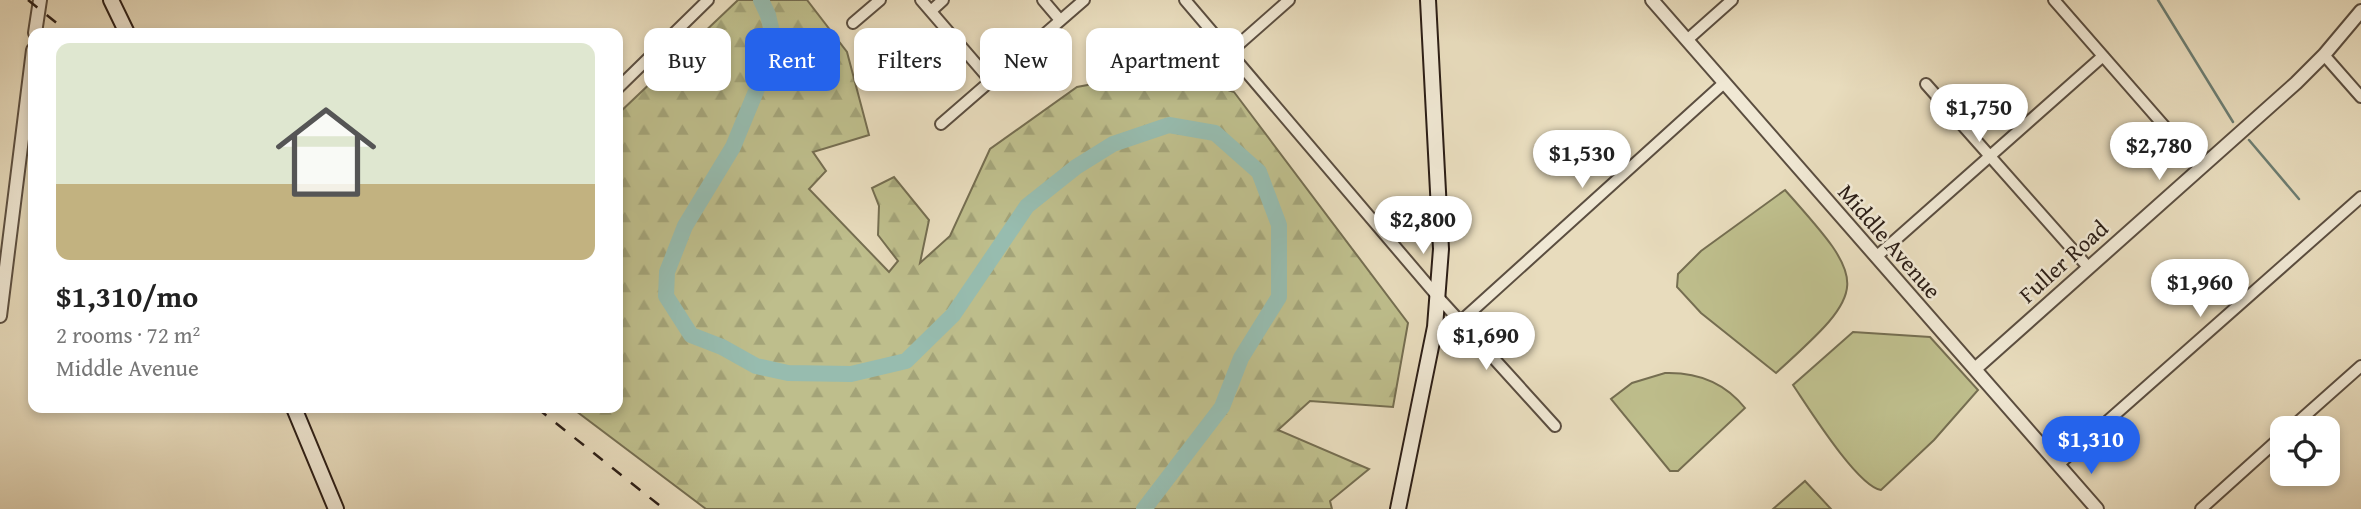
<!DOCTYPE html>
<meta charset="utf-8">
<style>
:root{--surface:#fff;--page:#f2f2f2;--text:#222;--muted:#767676;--line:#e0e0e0;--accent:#2563eb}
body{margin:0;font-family:"Gentium Book Plus",serif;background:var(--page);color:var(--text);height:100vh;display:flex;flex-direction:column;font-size:26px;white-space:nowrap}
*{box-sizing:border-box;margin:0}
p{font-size:23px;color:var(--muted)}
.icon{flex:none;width:38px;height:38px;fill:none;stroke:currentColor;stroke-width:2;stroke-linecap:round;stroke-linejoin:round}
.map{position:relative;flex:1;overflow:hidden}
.side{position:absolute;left:28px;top:28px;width:595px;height:385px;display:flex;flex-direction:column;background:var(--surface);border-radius:14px;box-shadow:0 4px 10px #0003}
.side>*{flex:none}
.guide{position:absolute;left:644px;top:28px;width:665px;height:63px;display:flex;gap:14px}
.fabs{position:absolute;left:2270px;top:416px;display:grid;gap:14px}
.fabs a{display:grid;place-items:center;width:70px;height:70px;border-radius:14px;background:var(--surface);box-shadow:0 4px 10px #0003;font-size:35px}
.price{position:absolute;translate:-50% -60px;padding:0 16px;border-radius:24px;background:#fff;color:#222;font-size:23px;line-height:46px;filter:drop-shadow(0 2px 4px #0008)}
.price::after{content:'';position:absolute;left:50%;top:42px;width:21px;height:16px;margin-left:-10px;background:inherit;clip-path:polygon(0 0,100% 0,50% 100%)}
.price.current{background:var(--accent);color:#fff}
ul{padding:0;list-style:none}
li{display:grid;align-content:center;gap:14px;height:371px;padding:0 28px}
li+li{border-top:2px solid var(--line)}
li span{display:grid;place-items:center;height:217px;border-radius:14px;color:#555}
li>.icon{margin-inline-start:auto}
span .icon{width:126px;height:126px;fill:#fffc;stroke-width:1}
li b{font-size:30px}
.tag{padding:0 24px;border-radius:14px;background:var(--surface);box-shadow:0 4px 10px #0003;font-size:24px;line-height:63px}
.tag.current{background:var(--accent);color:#fff}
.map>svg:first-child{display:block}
.forest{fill:url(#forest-firs);stroke:#756e51;stroke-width:2}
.pitch{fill:#bebe8c;stroke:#756e51;stroke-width:2}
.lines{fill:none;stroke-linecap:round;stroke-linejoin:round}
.stream{stroke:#6c7d72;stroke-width:2.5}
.river{stroke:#97bcaf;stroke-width:16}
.minor-casing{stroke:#5b4e40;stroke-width:14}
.tertiary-casing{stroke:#5b4e40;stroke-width:16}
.secondary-casing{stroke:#2c1e16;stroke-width:18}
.minor{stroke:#f0e8d4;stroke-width:10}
.tertiary{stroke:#f0e8d4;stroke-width:12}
.secondary{stroke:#f0e8d4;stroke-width:14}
.rail{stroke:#2c1e16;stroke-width:2.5;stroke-dasharray:12 12;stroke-linecap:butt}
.labels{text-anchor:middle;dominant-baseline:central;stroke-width:5;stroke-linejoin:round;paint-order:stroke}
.street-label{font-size:23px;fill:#2c1e16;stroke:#f0e8d4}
</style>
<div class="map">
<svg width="2361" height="509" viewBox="0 0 2361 509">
<defs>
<pattern id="forest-firs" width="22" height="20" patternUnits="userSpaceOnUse" patternTransform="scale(1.75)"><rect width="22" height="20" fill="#bebe8c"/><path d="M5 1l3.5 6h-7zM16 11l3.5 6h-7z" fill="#a3a378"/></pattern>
</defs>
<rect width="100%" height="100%" fill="#e8dcbd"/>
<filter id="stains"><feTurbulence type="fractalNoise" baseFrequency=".00286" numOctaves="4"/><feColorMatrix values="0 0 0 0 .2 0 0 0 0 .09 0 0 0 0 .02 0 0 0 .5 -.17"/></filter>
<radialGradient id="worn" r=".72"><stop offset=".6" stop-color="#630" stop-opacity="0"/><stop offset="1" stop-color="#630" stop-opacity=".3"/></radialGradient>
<path class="forest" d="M 738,0 L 807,0 L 847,52 L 869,135 L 813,152 L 826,171 L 809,189 L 889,272 L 898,261 L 878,235 L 879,206 L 872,188 L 894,177 L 929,220 L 920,263 L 950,236 L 990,149 L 1077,87 L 1168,70 L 1234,92 L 1408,323 L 1393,407 L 1310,401 L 1278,430 L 1369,469 L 1330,501 L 1332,509 L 706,509 L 572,408 L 618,408 L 618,114 Z"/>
<path class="pitch" d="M 1785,190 C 1869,284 1870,288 1776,373 L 1701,313 L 1677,287 L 1678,274 L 1701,251 Z
M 1853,332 L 1930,337 L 1978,390 L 1934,440 L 1881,490 C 1857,486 1808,407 1793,385 Z
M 1665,373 C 1697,372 1725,383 1745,408 L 1678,471 L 1670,471 L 1611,399 L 1632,383 Z
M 1805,481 L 1831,509 L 1773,509 Z"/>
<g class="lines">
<path class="stream" d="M 2158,0 L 2233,122
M 2249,140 L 2299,199"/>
<path class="river" d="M 761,0 L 768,15 L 775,45 L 733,147 L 685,226 L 667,272 L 666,296 L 691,335 L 722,347 L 756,366 L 788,373 L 851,374 L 906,361 L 953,315 L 1027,206 L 1076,167 L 1113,144 L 1169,125 L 1215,133 L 1259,172 L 1279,225 L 1279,297 L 1241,358 L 1222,407 L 1144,509"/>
<g class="minor-casing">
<path id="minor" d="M 921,0 L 990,80
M 1043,0 L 1060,20
M 1185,0 L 1438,297 L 1555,426
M 2054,0 L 2200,167
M 931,11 L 943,0
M 853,23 L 880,0
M 1687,40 L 1732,0
M 1230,52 L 1289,0
M 2324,55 L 2361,97
M 1926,84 L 2088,267
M 618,88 L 708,0
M 941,124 L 1084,0
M 1876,257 L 2103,56
M 1461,321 L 1724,83
M 2290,429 L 2361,366
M 2059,464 L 2361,197
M 2201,509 L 2282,436"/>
</g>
<g class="tertiary-casing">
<path id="tertiary" d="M 1652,0 L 2097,509
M 35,33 L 40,0
M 0,316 L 33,50
M 1975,369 L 2296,83 L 2324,55 L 2361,11"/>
</g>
<g class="secondary-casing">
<path id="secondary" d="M 111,0 L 127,33
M 294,408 L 336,509
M 1398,509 L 1435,327 L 1441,249 L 1428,0"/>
</g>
<use href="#minor" class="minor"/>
<use href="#tertiary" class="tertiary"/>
<use href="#secondary" class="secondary"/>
<path class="rail" d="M 28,0 L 69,33
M 537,408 L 664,509"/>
</g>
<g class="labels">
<g class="street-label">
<text transform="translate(1890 241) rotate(49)">Middle Avenue</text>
<text transform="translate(2063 261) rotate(-42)">Fuller Road</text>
</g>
</g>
<rect width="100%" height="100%" filter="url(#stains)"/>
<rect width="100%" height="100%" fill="url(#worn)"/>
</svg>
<div class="fabs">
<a><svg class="icon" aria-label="locate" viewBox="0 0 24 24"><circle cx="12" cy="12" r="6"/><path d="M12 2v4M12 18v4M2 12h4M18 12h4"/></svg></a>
</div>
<b class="price" style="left:1979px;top:144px">$1,750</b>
<b class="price" style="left:2159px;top:182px">$2,780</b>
<b class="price" style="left:1582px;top:190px">$1,530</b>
<b class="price" style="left:1423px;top:256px">$2,800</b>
<b class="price" style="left:2200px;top:319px">$1,960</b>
<b class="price" style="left:1486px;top:372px">$1,690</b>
<b class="price current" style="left:2091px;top:476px">$1,310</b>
<div class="guide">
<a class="tag">Buy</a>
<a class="tag current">Rent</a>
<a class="tag">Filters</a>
<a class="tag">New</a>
<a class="tag">Apartment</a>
</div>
<section class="side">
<ul>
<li><span style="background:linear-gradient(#dfe7d0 65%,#c2b280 0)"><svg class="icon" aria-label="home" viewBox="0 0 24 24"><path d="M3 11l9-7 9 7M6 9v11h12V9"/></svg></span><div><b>$1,310/mo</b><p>2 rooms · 72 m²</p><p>Middle Avenue</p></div></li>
</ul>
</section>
</div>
